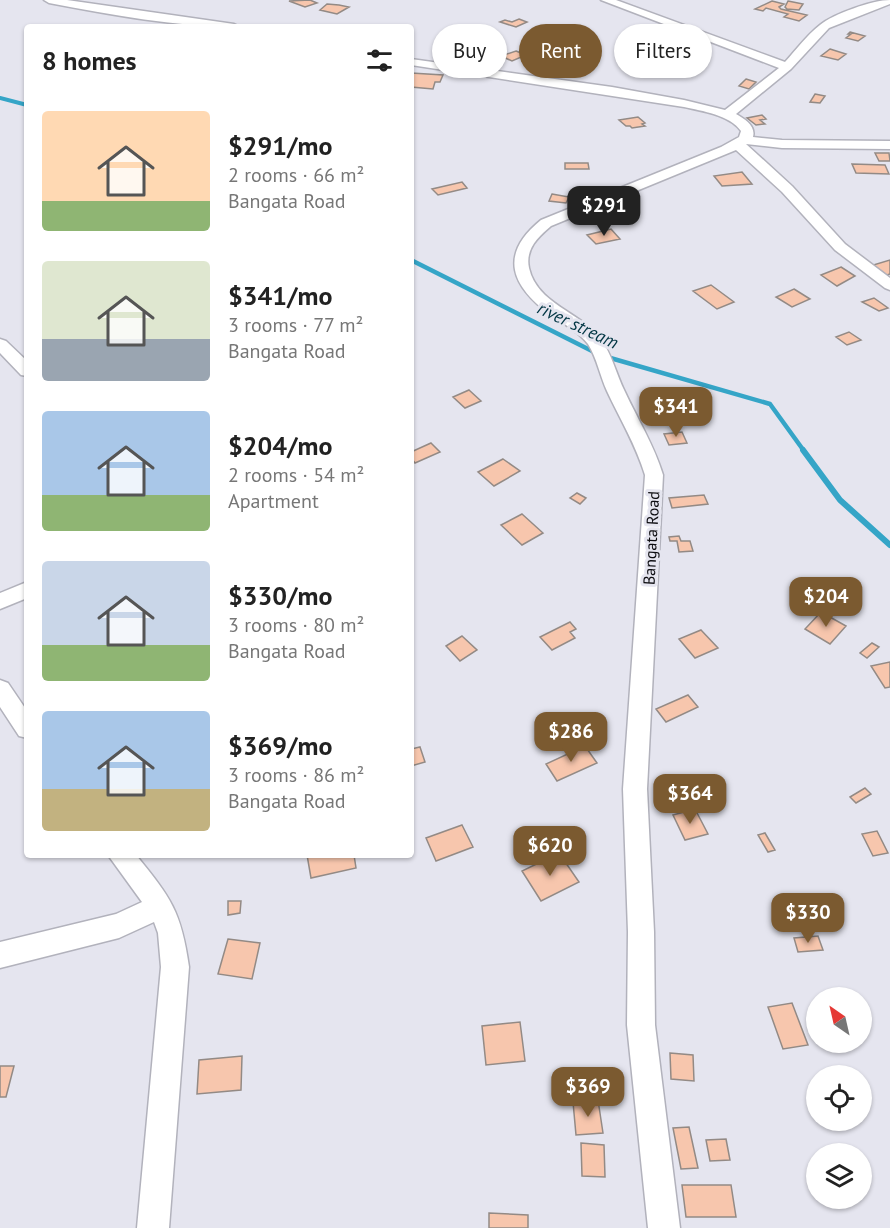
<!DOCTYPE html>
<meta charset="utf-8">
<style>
:root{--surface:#fff;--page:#f6f6f6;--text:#222;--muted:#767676;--accent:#7b5a30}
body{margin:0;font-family:"PT Sans",sans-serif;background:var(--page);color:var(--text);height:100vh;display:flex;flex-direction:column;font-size:22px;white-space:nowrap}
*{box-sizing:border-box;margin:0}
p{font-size:20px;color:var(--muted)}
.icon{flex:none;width:33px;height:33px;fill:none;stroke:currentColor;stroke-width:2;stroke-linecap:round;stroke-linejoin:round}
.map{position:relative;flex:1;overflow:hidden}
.side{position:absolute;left:24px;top:24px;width:390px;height:834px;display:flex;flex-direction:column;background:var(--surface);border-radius:6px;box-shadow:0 2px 4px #0004}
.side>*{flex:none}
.hud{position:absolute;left:432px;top:24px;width:368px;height:54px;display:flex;gap:12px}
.needle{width:39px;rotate:326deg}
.fabs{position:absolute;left:806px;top:987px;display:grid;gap:12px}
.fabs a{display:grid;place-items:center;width:66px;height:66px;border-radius:50%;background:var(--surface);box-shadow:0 2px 4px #0004;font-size:30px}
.price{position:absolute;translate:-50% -51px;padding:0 14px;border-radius:12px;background:var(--accent);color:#fff;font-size:20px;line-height:39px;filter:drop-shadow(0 2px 3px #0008)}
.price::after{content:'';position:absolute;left:50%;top:36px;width:18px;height:14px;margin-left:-9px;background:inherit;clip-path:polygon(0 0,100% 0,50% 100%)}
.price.selected{background:#222;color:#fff}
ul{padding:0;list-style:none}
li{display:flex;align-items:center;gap:18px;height:150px;padding:0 18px}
li span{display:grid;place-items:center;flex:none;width:168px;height:120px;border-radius:6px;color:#555}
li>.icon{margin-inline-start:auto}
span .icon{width:72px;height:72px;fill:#fffc;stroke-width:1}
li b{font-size:26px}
h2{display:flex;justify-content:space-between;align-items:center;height:72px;padding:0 18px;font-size:26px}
.chip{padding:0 21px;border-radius:27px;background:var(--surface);box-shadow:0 2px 4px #0004;font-size:21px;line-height:54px}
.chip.selected{background:var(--accent);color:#fff}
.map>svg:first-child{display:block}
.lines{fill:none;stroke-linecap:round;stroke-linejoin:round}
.stream-far2{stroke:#35a5c7;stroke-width:4}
.stream-far1{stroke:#35a5c7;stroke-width:4.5}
.stream{stroke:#35a5c7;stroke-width:6}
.building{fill:#f7c6ad;stroke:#938a85;stroke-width:1.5}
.minor-casing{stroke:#b2b2bc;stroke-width:3}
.minor{fill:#fff;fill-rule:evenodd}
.labels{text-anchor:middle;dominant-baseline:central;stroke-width:6;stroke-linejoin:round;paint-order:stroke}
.street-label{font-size:16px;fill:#0d0d11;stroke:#e5e5ef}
.water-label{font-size:18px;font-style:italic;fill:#013543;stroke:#e5e5ef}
</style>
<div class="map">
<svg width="890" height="1228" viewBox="0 0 890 1228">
<rect width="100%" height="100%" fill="#e5e5ef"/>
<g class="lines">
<path class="stream-far2" d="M 0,98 L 27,105"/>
<path class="stream-far1" d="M 411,260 L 600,355 L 770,404 L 804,451"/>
<path class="stream" d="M 803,450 L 840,500 L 890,545"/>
</g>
<path class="building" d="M 310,0 L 317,3 L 305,7 L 289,1 Z
M 772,1 L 784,4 L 779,7 L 781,9 L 807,15 L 799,21 L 784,17 L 788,14 L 766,8 L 763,11 L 755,9 Z
M 788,1 L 803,4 L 799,10 L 787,9 L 785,7 Z
M 327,4 L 339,5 L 349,7 L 337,14 L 320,10 Z
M 519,19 L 527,22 L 516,27 L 500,22 L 505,20 L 512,22 Z
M 553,29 L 571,34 L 562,39 L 544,33 Z
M 850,32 L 865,36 L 858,41 L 846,38 L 851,34 L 848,34 Z
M 830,49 L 846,54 L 838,60 L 821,56 Z
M 516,51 L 526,55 L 512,61 L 501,56 Z
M 411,73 L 443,75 L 440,82 L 435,82 L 433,89 L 411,87 Z
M 746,79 L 756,82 L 749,89 L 739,86 Z
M 815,94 L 825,96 L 820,103 L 810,102 Z
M 762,115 L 766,119 L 760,120 L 765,124 L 756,125 L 747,118 Z
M 638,117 L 645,123 L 642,124 L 645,126 L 632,128 L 630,126 L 626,126 L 619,120 Z
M 875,153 L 889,153 L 890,161 L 879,161 Z
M 565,163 L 588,163 L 589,169 L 565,169 Z
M 852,164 L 885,165 L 889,174 L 856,173 Z
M 742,172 L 752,184 L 722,186 L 714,176 Z
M 462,182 L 467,188 L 438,195 L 432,189 Z
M 552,194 L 569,197 L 566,203 L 549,201 Z
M 625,213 L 633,218 L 616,224 L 608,218 Z
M 611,229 L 620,239 L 596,244 L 587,235 Z
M 890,260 L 890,274 L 884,276 L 870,266 Z
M 841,267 L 855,276 L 837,286 L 821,275 Z
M 711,285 L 734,302 L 717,309 L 693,291 Z
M 794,289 L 810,299 L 792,307 L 776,297 Z
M 874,298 L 888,308 L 879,311 L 862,302 Z
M 849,332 L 861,340 L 847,345 L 836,337 Z
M 469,390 L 481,401 L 465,408 L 453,397 Z
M 682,432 L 687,443 L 669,445 L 664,434 Z
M 431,443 L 440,452 L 415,463 L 411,458 L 411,452 Z
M 503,459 L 520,471 L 494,486 L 478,472 Z
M 577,493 L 586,498 L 580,504 L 570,498 Z
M 704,495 L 708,504 L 672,508 L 669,498 Z
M 522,514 L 543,533 L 522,545 L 501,525 Z
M 679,536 L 681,541 L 690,541 L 693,551 L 679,552 L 677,541 L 670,541 L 669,537 Z
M 821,612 L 846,626 L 830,644 L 805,629 Z
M 570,622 L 576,629 L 570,632 L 575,638 L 552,650 L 540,637 Z
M 701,630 L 718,648 L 695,658 L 679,639 Z
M 462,636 L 477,650 L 460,661 L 446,646 Z
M 872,643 L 879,647 L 867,658 L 860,653 Z
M 890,662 L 890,687 L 885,688 L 871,666 Z
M 688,695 L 698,707 L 666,722 L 656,709 Z
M 585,746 L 597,763 L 557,781 L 546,764 Z
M 420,747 L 425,762 L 411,766 L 411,749 Z
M 865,788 L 871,794 L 856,803 L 850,797 Z
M 695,809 L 708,834 L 685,840 L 673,815 Z
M 462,825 L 473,847 L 436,861 L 426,838 Z
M 877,831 L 888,853 L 873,856 L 862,834 Z
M 765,833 L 775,850 L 768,852 L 758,835 Z
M 559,853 L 579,882 L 541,901 L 522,871 Z
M 307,855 L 354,855 L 356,868 L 311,878 Z
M 228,901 L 241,901 L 240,913 L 228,915 Z
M 818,936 L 823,950 L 798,952 L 794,938 Z
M 228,939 L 260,943 L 252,979 L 218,974 Z
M 792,1003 L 808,1045 L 783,1049 L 768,1007 Z
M 520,1022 L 525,1061 L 486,1065 L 482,1026 Z
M 670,1053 L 693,1055 L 694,1081 L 671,1079 Z
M 242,1056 L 241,1090 L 197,1094 L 199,1060 Z
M 0,1066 L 14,1066 L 6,1097 L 0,1097 Z
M 598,1100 L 603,1133 L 576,1135 L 573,1102 Z
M 689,1127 L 698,1168 L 681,1169 L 673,1128 Z
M 726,1139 L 730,1160 L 710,1161 L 706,1140 Z
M 581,1143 L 604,1145 L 605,1177 L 582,1176 Z
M 682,1185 L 731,1185 L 736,1217 L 686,1217 Z
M 489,1213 L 528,1215 L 528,1228 L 489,1228 Z"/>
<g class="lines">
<g class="minor-casing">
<path id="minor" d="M 44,0 L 67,0 L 234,24 L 240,27 C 176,27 112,15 49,3 Z
M 601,0 L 616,0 L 785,62 C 796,50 807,35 820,25 C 833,14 873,0 890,0 L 890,4 L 829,28 L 791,69 L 736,114 C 745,119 756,126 753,137 L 782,140 L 890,141 L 890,149 L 782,148 L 746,144 L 792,186 L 845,244 L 890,278 L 890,290 L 885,288 L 835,250 L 782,192 L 736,150 L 551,226 C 538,237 525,249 529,268 C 537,304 580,312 600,338 C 612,354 616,374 625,392 C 638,420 654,445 663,475 L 647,789 L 654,932 L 655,1025 L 680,1228 L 648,1228 L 627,1025 L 628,932 L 623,789 L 645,475 C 636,445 620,419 607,391 C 600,376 597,358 588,344 C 579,332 564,324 552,316 C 511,286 498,255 541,220 L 721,147 L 739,137 L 741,131 C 730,115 702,111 684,107 L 411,65 L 411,59 L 612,87 L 684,100 L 725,110 L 779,68 Z
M 0,339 L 6,341 L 27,361 L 27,376 L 21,375 L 0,353 Z
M 27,582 L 27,598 L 0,609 L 0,593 Z
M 0,680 L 8,683 L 27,711 L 27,738 L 19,736 L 0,707 Z
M 108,855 L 136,855 C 171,898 181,911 189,967 L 169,1228 L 137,1228 L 161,967 L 158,933 L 154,922 L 119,938 L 0,968 L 0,942 L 116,914 L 142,902 Z"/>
</g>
<use href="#minor" class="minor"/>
</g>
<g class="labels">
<g class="street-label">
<text transform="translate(651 538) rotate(-87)">Bangata Road</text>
</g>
<g class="water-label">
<text transform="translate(578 325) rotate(25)">river stream</text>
</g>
</g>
</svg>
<div class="fabs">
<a><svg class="needle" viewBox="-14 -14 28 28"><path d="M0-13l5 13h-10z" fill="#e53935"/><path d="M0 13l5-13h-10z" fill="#767676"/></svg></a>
<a><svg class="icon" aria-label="locate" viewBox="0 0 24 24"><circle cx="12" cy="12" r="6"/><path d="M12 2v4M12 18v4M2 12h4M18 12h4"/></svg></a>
<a><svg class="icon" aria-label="layers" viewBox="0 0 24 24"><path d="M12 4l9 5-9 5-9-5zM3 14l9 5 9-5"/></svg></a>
</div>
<b class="price selected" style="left:604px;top:237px">$291</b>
<b class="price" style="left:676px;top:438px">$341</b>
<b class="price" style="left:826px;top:628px">$204</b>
<b class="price" style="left:571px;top:763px">$286</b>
<b class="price" style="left:690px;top:825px">$364</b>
<b class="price" style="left:550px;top:877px">$620</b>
<b class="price" style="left:808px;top:944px">$330</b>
<b class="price" style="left:588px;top:1118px">$369</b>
<div class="hud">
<a class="chip">Buy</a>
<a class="chip selected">Rent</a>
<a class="chip">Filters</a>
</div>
<section class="side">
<h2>8 homes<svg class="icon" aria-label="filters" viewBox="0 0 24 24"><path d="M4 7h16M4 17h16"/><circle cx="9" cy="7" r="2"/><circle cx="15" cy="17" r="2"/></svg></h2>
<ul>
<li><span style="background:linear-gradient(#ffd9b3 75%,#8fb573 0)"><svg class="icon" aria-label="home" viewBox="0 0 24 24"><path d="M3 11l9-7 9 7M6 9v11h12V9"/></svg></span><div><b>$291/mo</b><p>2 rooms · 66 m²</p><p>Bangata Road</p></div></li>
<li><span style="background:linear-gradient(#dfe7d0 65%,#9aa5b1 0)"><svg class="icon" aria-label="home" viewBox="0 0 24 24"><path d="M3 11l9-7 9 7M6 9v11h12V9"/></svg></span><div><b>$341/mo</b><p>3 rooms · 77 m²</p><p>Bangata Road</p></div></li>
<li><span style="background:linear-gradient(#a9c7e8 70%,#8fb573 0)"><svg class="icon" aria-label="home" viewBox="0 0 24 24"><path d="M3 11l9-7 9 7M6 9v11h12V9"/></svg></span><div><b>$204/mo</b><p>2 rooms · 54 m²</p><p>Apartment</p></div></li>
<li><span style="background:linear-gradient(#c9d6e8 70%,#8fb573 0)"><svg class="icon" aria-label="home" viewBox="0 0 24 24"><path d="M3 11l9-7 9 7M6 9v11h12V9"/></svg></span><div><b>$330/mo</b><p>3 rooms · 80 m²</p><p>Bangata Road</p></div></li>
<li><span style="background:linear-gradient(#a9c7e8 65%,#c2b280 0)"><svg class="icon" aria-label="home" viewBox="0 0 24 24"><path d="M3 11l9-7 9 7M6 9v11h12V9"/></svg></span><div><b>$369/mo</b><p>3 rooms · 86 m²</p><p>Bangata Road</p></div></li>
</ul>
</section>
</div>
